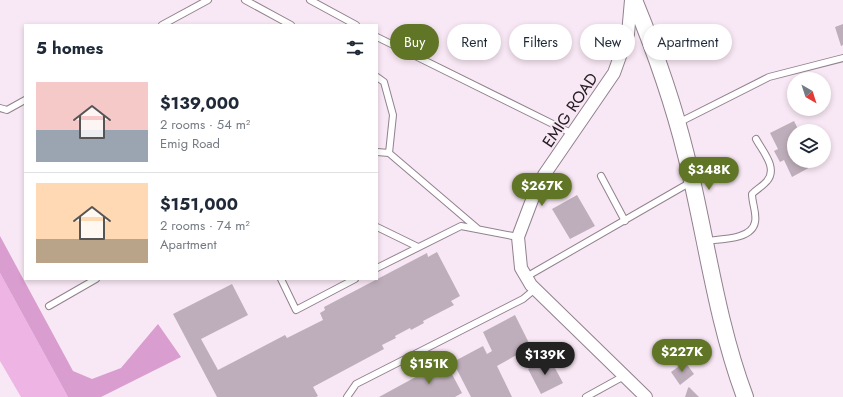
<!DOCTYPE html>
<meta charset="utf-8">
<style>
:root{--surface:#fff;--page:#f2f2f3;--text:#1f2937;--muted:#747a83;--line:#e0e1e3;--accent:#607525}
body{margin:0;font-family:Jost,sans-serif;background:var(--page);color:var(--text);height:100vh;display:flex;flex-direction:column;font-size:15px;white-space:nowrap}
*{box-sizing:border-box;margin:0}
p{font-size:13px;color:var(--muted)}
.icon{flex:none;width:22px;height:22px;fill:none;stroke:currentColor;stroke-width:2;stroke-linecap:round;stroke-linejoin:round}
.map{position:relative;flex:1;overflow:hidden}
.details{position:absolute;left:24px;top:24px;width:354px;height:256px;display:flex;flex-direction:column;background:var(--surface);border-radius:0px;box-shadow:0 2px 6px #0003}
.details>*{flex:none}
.hud{position:absolute;left:390px;top:24px;width:380px;height:36px;display:flex;gap:8px}
.needle{width:26px;rotate:141deg}
.tools{position:absolute;left:787px;top:72px;display:grid;gap:8px}
.tools a{display:grid;place-items:center;width:44px;height:44px;border-radius:50%;background:var(--surface);box-shadow:0 2px 6px #0003;font-size:20px}
.price{position:absolute;translate:-50% -34px;padding:0 9px;border-radius:14px;background:var(--accent);color:#fff;font-size:13px;line-height:26px;filter:drop-shadow(0 1px 2px #0008)}
.price::after{content:'';position:absolute;left:50%;top:24px;width:12px;height:9px;margin-left:-6px;background:inherit;clip-path:polygon(0 0,100% 0,50% 100%)}
.price.current{background:#222;color:#fff}
ul{padding:0;list-style:none}
li{display:flex;align-items:center;gap:12px;height:100px;padding:0 12px}
li+li{border-top:1px solid var(--line)}
li span{display:grid;place-items:center;flex:none;width:112px;height:80px;border-radius:0px;color:#555}
li>.icon{margin-inline-start:auto}
span .icon{width:48px;height:48px;fill:#fffc;stroke-width:1}
li b{font-size:17px}
h2{display:flex;justify-content:space-between;align-items:center;height:48px;padding:0 12px;font-size:17px}
.pill{padding:0 14px;border-radius:18px;background:var(--surface);box-shadow:0 2px 6px #0003;font-size:14px;line-height:36px}
.pill.current{background:var(--accent);color:#fff}
.map>svg:first-child{display:block}
.green{fill:#eeb4e4}
.forest{fill:#d99dcf}
.building{fill:#beaebb}
.lines{fill:none;stroke-linecap:round;stroke-linejoin:round}
.lane-casing{stroke:#91828e;stroke-width:8}
.street-casing{stroke:#91828e;stroke-width:14}
.secondary-casing{stroke:#91828e;stroke-width:18}
.lane{stroke:#fff;stroke-width:6}
.street{stroke:#fff;stroke-width:12}
.secondary{stroke:#fff;stroke-width:16}
.labels{text-anchor:middle;dominant-baseline:central;stroke-width:3.5;stroke-linejoin:round;paint-order:stroke}
.street-label{font-size:16px;fill:#262025;stroke:#f8e7f4}
</style>
<div class="map">
<svg width="843" height="397" viewBox="0 0 843 397">
<rect width="100%" height="100%" fill="#f8e7f4"/>
<path class="green" d="M 0,273 L 68,397 L 21,397 L 0,361 Z"/>
<path class="forest" d="M 0,236 L 73,371 L 92,379 L 121,368 L 158,324 L 181,357 L 101,397 L 68,397 L 0,273 Z"/>
<path class="building" d="M 843,24 L 843,45 L 841,46 L 835,27 Z
M 794,121 L 799,131 L 794,131 L 794,161 L 815,161 L 816,164 L 792,177 L 784,160 L 780,162 L 774,151 L 778,149 L 770,133 Z
M 577,195 L 595,226 L 570,239 L 552,209 Z
M 437,252 L 460,296 L 451,301 L 454,305 L 423,321 L 424,323 L 411,330 L 410,328 L 395,336 L 396,338 L 382,345 L 384,349 L 313,387 L 318,396 L 316,397 L 217,397 L 173,314 L 232,284 L 248,315 L 201,339 L 218,370 L 285,335 L 287,338 L 323,320 L 320,313 L 325,310 L 324,307 L 427,253 L 428,257 Z
M 515,315 L 531,347 L 497,366 L 512,397 L 471,397 L 453,362 L 483,346 L 487,354 L 492,351 L 483,332 Z
M 549,357 L 563,383 L 541,394 L 528,369 Z
M 445,361 L 462,393 L 455,397 L 379,397 Z
M 685,362 L 694,374 L 680,385 L 671,372 Z
M 688,388 L 689,387 L 699,397 L 685,397 Z"/>
<g class="lines">
<g class="lane-casing">
<path id="lane" d="M 245,0 L 291,25
M 310,0 L 356,25
M 162,25 L 208,0
M 377,37 L 573,134
M 377,77 L 384,82 L 393,115 L 389,153 L 478,229
M 0,108 L 7,110 L 25,100
M 678,123 L 769,77 L 843,58
M 377,152 L 389,153
M 601,176 L 625,221
M 377,227 L 418,247
M 705,241 C 720,239 752,240 755,222 C 757,214 752,203 752,194 C 757,189 763,186 767,181 C 778,168 763,152 756,139
M 377,268 L 461,226 L 518,237
M 526,277 L 691,182
M 281,279 L 296,310 L 355,279
M 49,306 L 96,279
M 347,397 L 356,384 L 523,299 L 535,289
M 586,397 L 624,376"/>
</g>
<g class="street-casing">
<path id="street" d="M 631,0 L 628,34 L 614,73 L 544,175 L 532,200 L 518,237 L 521,268 L 531,285 L 646,397"/>
</g>
<g class="secondary-casing">
<path id="secondary" d="M 634,0 C 655,51 673,102 686,155 C 706,235 716,320 745,397"/>
</g>
<use href="#lane" class="lane"/>
<use href="#street" class="street"/>
<use href="#secondary" class="secondary"/>
</g>
<g class="labels">
<g class="street-label">
<text transform="translate(570 110) rotate(-56)">EMIG ROAD</text>
</g>
</g>
</svg>
<div class="tools">
<a><svg class="needle" viewBox="-14 -14 28 28"><path d="M0-13l5 13h-10z" fill="#e53935"/><path d="M0 13l5-13h-10z" fill="#747a83"/></svg></a>
<a><svg class="icon" aria-label="layers" viewBox="0 0 24 24"><path d="M12 4l9 5-9 5-9-5zM3 14l9 5 9-5"/></svg></a>
</div>
<b class="price" style="left:709px;top:191px">$348K</b>
<b class="price" style="left:542px;top:207px">$267K</b>
<b class="price" style="left:682px;top:373px">$227K</b>
<b class="price current" style="left:545px;top:376px">$139K</b>
<b class="price" style="left:429px;top:385px">$151K</b>
<div class="hud">
<a class="pill current">Buy</a>
<a class="pill">Rent</a>
<a class="pill">Filters</a>
<a class="pill">New</a>
<a class="pill">Apartment</a>
</div>
<section class="details">
<h2>5 homes<svg class="icon" aria-label="filters" viewBox="0 0 24 24"><path d="M4 7h16M4 17h16"/><circle cx="9" cy="7" r="2"/><circle cx="15" cy="17" r="2"/></svg></h2>
<ul>
<li><span style="background:linear-gradient(#f6c9c9 60%,#9aa5b1 0)"><svg class="icon" aria-label="home" viewBox="0 0 24 24"><path d="M3 11l9-7 9 7M6 9v11h12V9"/></svg></span><div><b>$139,000</b><p>2 rooms · 54 m²</p><p>Emig Road</p></div></li>
<li><span style="background:linear-gradient(#ffd9b3 70%,#b9a48a 0)"><svg class="icon" aria-label="home" viewBox="0 0 24 24"><path d="M3 11l9-7 9 7M6 9v11h12V9"/></svg></span><div><b>$151,000</b><p>2 rooms · 74 m²</p><p>Apartment</p></div></li>
</ul>
</section>
</div>
